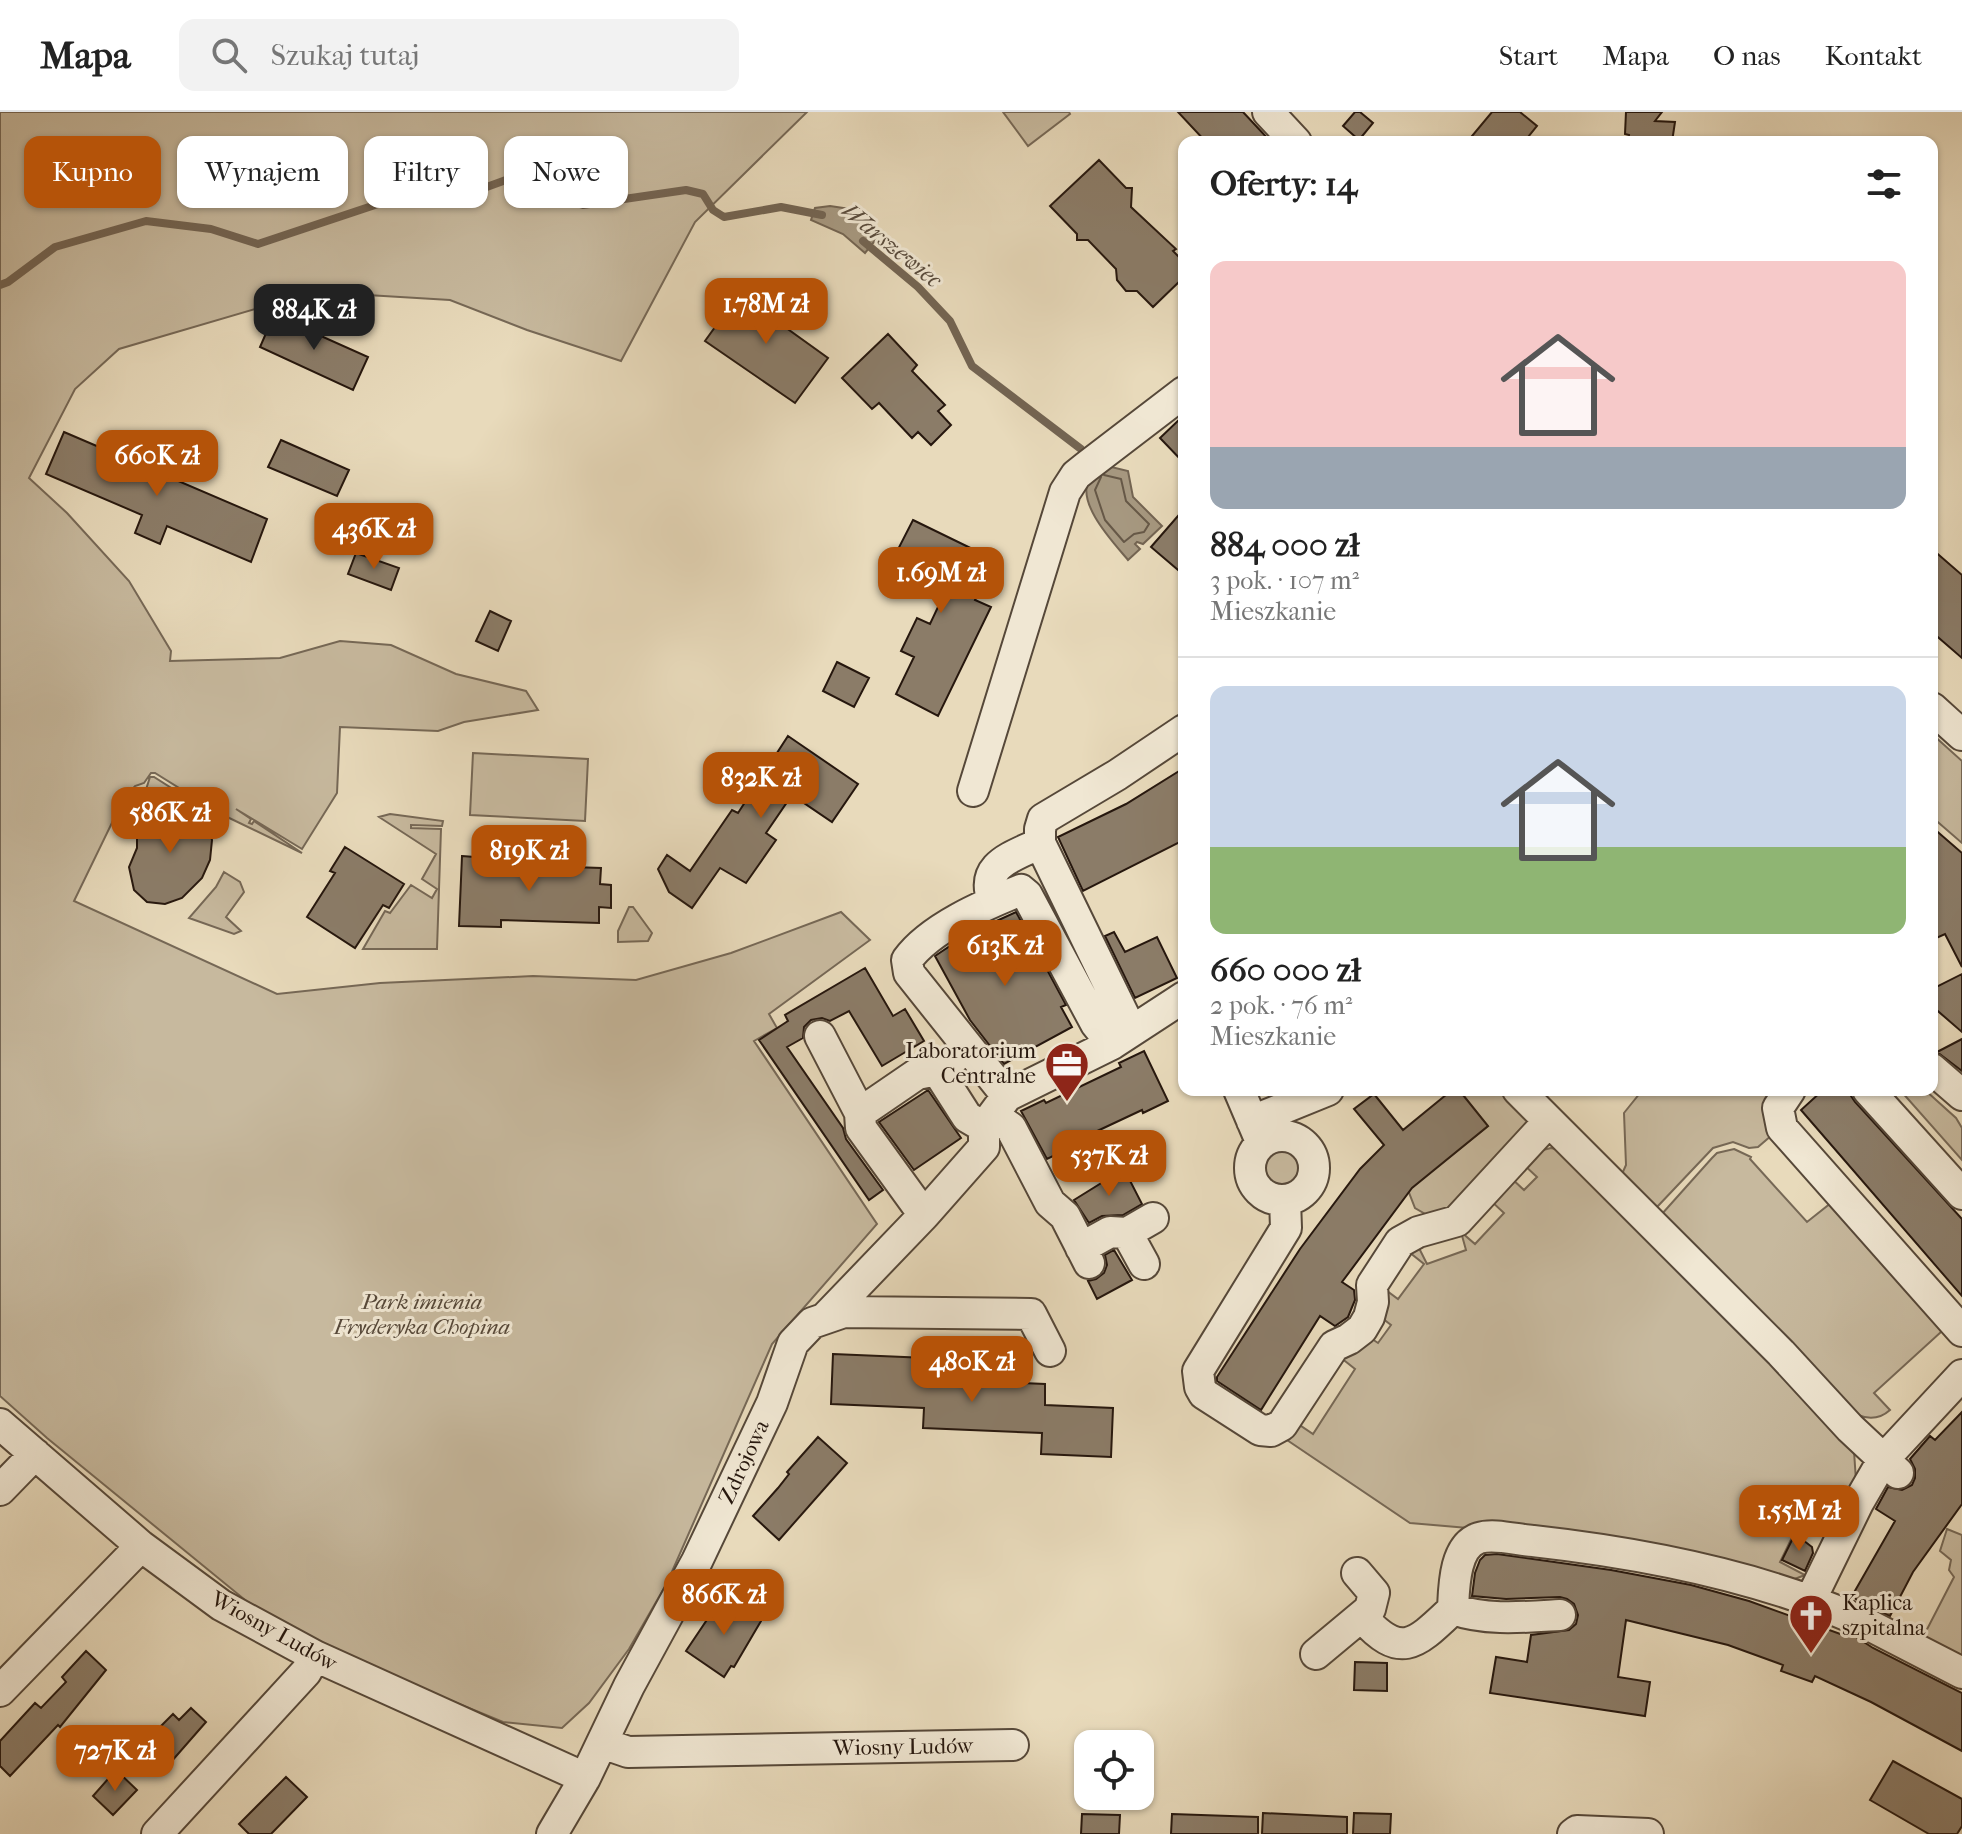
<!DOCTYPE html>
<html lang="pl">
<meta charset="utf-8">
<style>
:root{--surface:#fff;--page:#f2f2f2;--text:#222;--muted:#767676;--line:#e0e0e0;--accent:#b45309}
body{margin:0;font-family:"IM FELL French Canon",serif;background:var(--page);color:var(--text);height:100vh;display:flex;flex-direction:column;font-size:30px;white-space:nowrap}
*{box-sizing:border-box;margin:0}
p{font-size:26px;color:var(--muted)}
.icon{flex:none;width:44px;height:44px;fill:none;stroke:currentColor;stroke-width:2;stroke-linecap:round;stroke-linejoin:round}
.map{position:relative;flex:1;overflow:hidden}
.side{position:absolute;left:1178px;top:24px;width:760px;height:960px;display:flex;flex-direction:column;background:var(--surface);border-radius:16px;box-shadow:0 2px 6px #0004}
.side>*{flex:none}
.top-card{position:absolute;left:24px;top:24px;width:760px;height:72px;display:flex;gap:16px}
.controls{position:absolute;left:1074px;top:1618px;display:grid;gap:16px}
.controls a{display:grid;place-items:center;width:80px;height:80px;border-radius:16px;background:var(--surface);box-shadow:0 2px 6px #0004;font-size:40px}
.price{position:absolute;translate:-50% -68px;padding:0 18px;border-radius:16px;background:var(--accent);color:#fff;font-size:26px;line-height:52px;filter:drop-shadow(0 2px 4px #0008)}
.price::after{content:'';position:absolute;left:50%;top:48px;width:24px;height:18px;margin-left:-12px;background:inherit;clip-path:polygon(0 0,100% 0,50% 100%)}
.price.on{background:#222;color:#fff}
ul{padding:0;list-style:none}
li{display:grid;align-content:center;gap:16px;height:424px;padding:0 32px}
li+li{border-top:2px solid var(--line)}
li span{display:grid;place-items:center;height:248px;border-radius:16px;color:#555}
li>.icon{margin-inline-start:auto}
span .icon{width:144px;height:144px;fill:#fffc;stroke-width:1}
li b{font-size:34px}
h2{display:flex;justify-content:space-between;align-items:center;height:96px;padding:0 32px;font-size:34px}
.chip{padding:0 28px;border-radius:16px;background:var(--surface);box-shadow:0 2px 6px #0004;font-size:28px;line-height:72px}
.chip.on{background:var(--accent);color:#fff}
header{display:flex;align-items:center;gap:48px;box-sizing:border-box;height:112px;padding:0 40px;background:var(--surface);border-bottom:2px solid var(--line)}
header strong{font-size:38px}
nav{display:flex;gap:44px;margin-inline-start:auto;font-size:28px}
.search{width:560px;height:72px;background:var(--page);display:flex;align-items:center;gap:20px;box-sizing:border-box;padding:0 28px;border-radius:16px;color:var(--muted);font-size:30px}
.map>svg:first-child{display:block}
.green{fill:#c7b99e;stroke:#766856;stroke-width:2}
.water{fill:#a69880;stroke:#736452;stroke-width:2}
.lines{fill:none;stroke-linecap:round;stroke-linejoin:round}
.shore{stroke:#665847;stroke-width:2}
.stream{stroke:#736452;stroke-width:8}
.building{fill:#8b7c68;stroke:#26170e;stroke-width:2}
.minor-casing{stroke:#564839;stroke-width:34}
.minor{stroke:#f0e7d3;stroke-width:30}
.labels{text-anchor:middle;dominant-baseline:central;stroke-width:6;stroke-linejoin:round;paint-order:stroke}
.poi-label{font-size:22px;fill:#26170e;stroke:#f0e7d3;text-anchor:end}
.park-label{font-size:22px;font-style:italic;fill:#564839;stroke:#f0e7d3}
.street-label{font-size:22px;fill:#26170e;stroke:#f0e7d3}
.water-label{font-size:24px;font-style:italic;fill:#594b3c;stroke:#f0e7d3}
</style>
<header>
<strong>Mapa</strong>
<div class="search"><svg class="icon" aria-label="search" viewBox="0 0 24 24"><circle cx="10" cy="10" r="6"/><path d="M15 15l6 6"/></svg>Szukaj tutaj</div>
<nav><a>Start</a><a>Mapa</a><a>O nas</a><a>Kontakt</a></nav>
</header>
<div class="map">
<svg width="1962" height="1722" viewBox="0 0 1962 1722">
<rect width="100%" height="100%" fill="#e8dabb"/>
<filter id="stains"><feTurbulence type="fractalNoise" baseFrequency=".0025" numOctaves="4"/><feColorMatrix values="0 0 0 0 .2 0 0 0 0 .09 0 0 0 0 .02 0 0 0 .5 -.17"/></filter>
<radialGradient id="worn" r=".72"><stop offset=".6" stop-color="#630" stop-opacity="0"/><stop offset="1" stop-color="#630" stop-opacity=".3"/></radialGradient>
<path class="green" d="M 0,0 L 807,0 L 695,110 L 621,249 L 527,218 L 450,188 L 367,183 L 286,188 L 119,237 L 75,277 L 29,366 L 67,401 L 129,469 L 171,539 L 170,549 L 280,546 L 340,529 L 391,533 L 456,562 L 526,579 L 538,598 L 464,610 L 438,619 L 340,615 L 337,681 L 302,737 L 236,697 L 251,707 L 249,711 L 252,712 L 254,709 L 302,741 L 221,702 L 155,661 L 151,661 L 144,671 L 135,674 L 123,688 L 74,789 L 277,882 L 380,871 L 533,864 L 636,868 L 731,841 L 841,800 L 870,828 L 769,902 L 777,916 L 754,929 L 877,1112 L 772,1232 L 667,1471 L 629,1537 L 589,1591 L 562,1616 L 503,1610 L 347,1546 L 250,1492 L 47,1326 L 0,1284 Z
M 1003,0 L 1069,0 L 1070,2 L 1028,34 Z
M 1932,622 L 1962,649 L 1962,731 L 1932,705 Z
M 473,641 L 588,647 L 585,709 L 470,703 Z
M 150,665 L 154,665 L 209,700 L 211,704 L 209,707 C 199,692 185,687 169,686 L 163,691 L 142,690 Z
M 390,702 L 443,709 L 442,714 L 411,713 L 411,716 L 441,717 L 437,837 L 363,837 L 385,799 L 390,801 L 411,773 L 432,786 L 437,777 L 422,767 L 436,742 L 379,705 Z
M 224,760 L 240,770 L 244,780 L 226,805 L 241,819 L 234,822 L 189,806 L 216,775 Z
M 629,795 L 633,795 L 652,821 L 648,829 L 618,830 L 618,819 Z
M 1459,978 L 1507,978 L 1527,998 L 1527,1009 L 1516,1028 L 1450,1101 L 1434,1107 L 1415,1096 L 1408,1078 L 1488,1014 Z
M 1638,978 L 1773,978 L 1772,1023 L 1758,1035 L 1749,1036 L 1733,1030 L 1713,1036 L 1657,1095 L 1622,1062 L 1626,1053 L 1624,1001 L 1640,981 Z
M 1900,978 L 1925,978 L 1956,1006 L 1962,1016 L 1962,1048 Z
M1259 1055a24 24 0 1 1 48 0a24 24 0 1 1-48 0Z
M 1551,1036 L 1568,1040 L 1854,1339 L 1856,1369 L 1831,1422 L 1802,1405 L 1780,1450 L 1805,1463 L 1787,1470 L 1574,1425 L 1410,1411 L 1287,1328 L 1298,1312 L 1313,1322 L 1355,1257 L 1340,1245 L 1369,1225 L 1378,1231 L 1391,1213 L 1382,1206 L 1383,1176 L 1398,1187 L 1424,1152 L 1409,1140 L 1419,1136 L 1427,1152 L 1466,1138 L 1461,1120 L 1475,1132 L 1504,1101 L 1490,1088 L 1511,1066 L 1524,1078 L 1537,1065 L 1523,1052 L 1539,1039 Z
M 1734,1037 L 1751,1045 L 1750,1047 L 1807,1110 L 1831,1091 L 1939,1215 L 1941,1220 L 1874,1281 L 1890,1298 C 1880,1307 1870,1308 1858,1303 L 1661,1103 L 1712,1046 L 1717,1041 Z
M 1947,1417 L 1962,1423 L 1962,1547 L 1923,1525 L 1954,1465 L 1949,1458 L 1951,1448 L 1940,1439 Z"/>
<path class="water" d="M 830,94 L 850,97 L 882,120 L 865,141 L 843,122 L 811,108 L 815,96 Z
M 1103,353 L 1128,359 L 1133,385 L 1162,414 L 1143,432 L 1137,430 L 1135,432 L 1140,437 L 1128,448 C 1114,431 1076,392 1089,367 C 1092,362 1099,357 1103,353 Z"/>
<g class="lines">
<path class="shore" d="M 1101,365 L 1095,378 L 1105,408 L 1124,430 L 1134,422 L 1144,420 L 1149,412 L 1126,389 L 1121,367 L 1104,363"/>
<path class="stream" d="M 863,129 L 918,175 L 950,209 L 972,254 L 1081,337
M 0,173 L 8,170 L 55,135 L 146,109 L 211,117 L 258,132 L 396,86 L 462,84 L 531,59 L 550,69 L 560,86 L 583,93 L 686,78 L 703,82 L 713,98 L 724,105 L 781,95 L 822,103"/>
</g>
<path class="building" d="M 1178,0 L 1243,0 L 1271,30 L 1206,30 Z
M 1355,0 L 1360,0 L 1373,11 L 1359,28 L 1343,14 Z
M 1492,0 L 1520,0 L 1537,14 L 1524,30 L 1467,30 Z
M 1626,0 L 1662,0 L 1655,9 L 1675,10 L 1672,30 L 1628,30 L 1629,23 L 1625,22 Z
M 1099,48 L 1126,76 L 1132,76 L 1131,95 L 1176,137 L 1173,139 L 1184,150 L 1184,165 L 1153,195 L 1137,179 L 1126,179 L 1117,168 L 1116,157 L 1088,128 L 1077,128 L 1077,122 L 1050,94 Z
M 744,175 L 783,203 L 778,210 L 828,246 L 795,291 L 705,229 Z
M 274,203 L 368,245 L 353,278 L 260,235 Z
M 888,222 L 917,253 L 912,259 L 945,293 L 938,299 L 951,313 L 931,333 L 918,320 L 912,326 L 879,291 L 872,297 L 842,266 Z
M 1184,303 L 1184,351 L 1160,326 Z
M 64,320 L 267,407 L 251,450 L 167,414 L 160,432 L 135,421 L 142,403 L 46,362 Z
M 281,328 L 349,358 L 337,384 L 268,355 Z
M 1184,397 L 1184,463 L 1151,435 Z
M 913,408 L 987,444 L 980,460 L 987,463 L 975,488 L 991,495 L 938,604 L 896,582 L 914,545 L 901,539 L 917,506 L 930,512 L 947,476 L 892,449 Z
M 1932,437 L 1962,463 L 1962,546 L 1932,520 Z
M 356,441 L 399,456 L 391,478 L 348,462 Z
M 490,499 L 511,509 L 498,539 L 476,529 Z
M 837,550 L 869,566 L 854,595 L 823,579 Z
M 788,624 L 858,672 L 832,710 L 792,683 L 766,721 L 776,728 L 746,771 L 720,756 L 692,796 L 669,780 L 658,757 L 667,743 L 690,759 L 732,698 L 738,701 Z
M 1184,656 L 1184,728 L 1083,779 L 1058,725 L 1126,692 Z
M 177,693 L 191,696 L 206,709 L 212,728 L 210,748 L 202,766 L 182,786 L 165,792 L 147,790 L 134,778 L 129,755 L 137,736 L 137,717 L 160,697 Z
M 1932,715 L 1962,741 L 1962,855 L 1945,822 L 1932,828 Z
M 345,735 L 404,772 L 389,796 L 383,793 L 355,836 L 307,805 L 335,761 L 330,759 Z
M 462,744 L 538,750 L 541,754 L 601,756 L 600,772 L 611,773 L 611,796 L 599,795 L 599,811 L 501,808 L 501,815 L 459,814 Z
M 1016,800 L 1066,893 L 1061,895 L 1072,915 L 1004,952 L 970,908 L 935,844 L 968,822 Z
M 1114,820 L 1125,840 L 1157,825 L 1177,866 L 1135,886 L 1105,824 Z
M 865,856 L 893,904 L 905,897 L 924,929 L 882,954 L 849,899 L 830,909 L 822,906 L 811,908 L 804,915 L 803,926 L 787,935 L 843,1016 L 846,1027 L 883,1078 L 869,1088 L 759,928 L 788,909 L 785,903 Z
M 1962,862 L 1962,920 L 1932,894 L 1932,877 Z
M 1962,927 L 1962,959 L 1937,940 Z
M 1144,939 L 1168,989 L 1143,1001 L 1142,998 L 1093,1021 L 1095,1024 L 1047,1047 L 1021,999 L 1044,988 L 1046,991 L 1121,955 L 1119,951 Z
M 928,978 L 961,1026 L 914,1058 L 879,1010 Z
M 1452,978 L 1459,978 L 1488,1014 L 1412,1076 L 1342,1170 L 1354,1178 L 1355,1188 L 1348,1205 L 1335,1214 L 1320,1204 L 1261,1298 L 1217,1269 L 1217,1265 L 1300,1137 L 1360,1057 L 1384,1033 L 1354,997 L 1374,982 L 1403,1018 Z
M 1823,978 L 1847,978 L 1855,990 L 1962,1107 L 1962,1184 L 1801,998 Z
M 1124,1057 L 1142,1092 L 1123,1103 L 1102,1104 L 1089,1111 L 1074,1088 Z
M 1114,1138 L 1132,1168 L 1097,1187 L 1088,1169 L 1096,1167 L 1104,1161 L 1107,1153 L 1105,1143 Z
M 833,1242 L 927,1246 L 926,1267 L 1045,1272 L 1045,1293 L 1113,1296 L 1111,1345 L 1041,1342 L 1042,1321 L 923,1316 L 924,1296 L 831,1292 Z
M 1962,1300 L 1962,1392 L 1913,1460 L 1890,1504 L 1865,1494 L 1852,1484 L 1895,1409 L 1876,1397 L 1888,1375 L 1902,1378 L 1912,1373 L 1915,1366 L 1915,1357 L 1910,1347 L 1930,1324 L 1935,1328 Z
M 818,1325 L 847,1351 L 779,1428 L 753,1404 L 778,1376 L 789,1362 L 787,1360 Z
M 1795,1422 L 1812,1435 L 1813,1441 L 1805,1459 L 1782,1448 Z
M 1497,1442 L 1611,1458 L 1691,1473 L 1749,1489 L 1843,1523 L 1853,1523 L 1873,1536 L 1962,1581 L 1962,1639 L 1871,1590 L 1815,1564 L 1812,1570 L 1781,1559 L 1783,1553 L 1728,1533 L 1626,1508 L 1618,1565 L 1650,1570 L 1645,1604 L 1490,1581 L 1496,1545 L 1527,1550 L 1531,1523 L 1569,1518 L 1576,1512 L 1578,1503 L 1574,1492 L 1567,1487 L 1560,1485 L 1506,1487 L 1472,1484 L 1475,1461 L 1480,1448 L 1485,1443 Z
M 723,1484 L 761,1509 L 734,1555 L 731,1554 L 724,1565 L 686,1539 Z
M 86,1539 L 106,1558 L 60,1615 L 58,1613 L 10,1664 L 0,1654 L 0,1629 L 35,1591 L 41,1596 L 66,1570 L 62,1565 Z
M 1355,1550 L 1387,1551 L 1387,1579 L 1354,1578 Z
M 191,1596 L 206,1610 L 171,1650 L 148,1627 L 173,1602 L 179,1608 Z
M 1893,1649 L 1962,1687 L 1962,1714 L 1957,1722 L 1929,1722 L 1870,1688 Z
M 116,1658 L 137,1678 L 113,1703 L 93,1684 Z
M 286,1665 L 307,1685 L 271,1722 L 249,1722 L 239,1712 Z
M 1263,1701 L 1347,1705 L 1347,1722 L 1262,1722 Z
M 1354,1701 L 1391,1702 L 1390,1722 L 1353,1722 Z
M 1082,1702 L 1120,1703 L 1119,1722 L 1081,1722 Z
M 1172,1702 L 1258,1705 L 1258,1722 L 1171,1722 Z"/>
<g class="lines">
<g class="minor-casing">
<path id="minor" d="M 1268,0 L 1296,30
M 1932,596 L 1962,623
M 973,679 L 1065,380 L 1076,363 L 1086,355 L 1184,280
M 1040,731 L 1131,918
M 993,789 C 979,752 1013,745 1040,731 L 1040,717 L 1043,707 L 1117,663 L 1184,618
M 820,924 L 860,1001
M 953,947 L 937,958 L 967,1005 L 984,1015
M 1932,957 L 1962,983
M 1239,978 L 1259,1025
M 1518,978 L 1781,1241 L 1850,1316 L 1898,1361
M 1790,978 L 1778,996 L 1782,1016 L 1962,1219
M 1868,978 L 1962,1082
M 1007,984 L 909,861 L 907,848 C 930,816 984,793 1021,778 L 1027,783 L 1096,912 L 1112,932
M 993,1003 L 1011,1016 L 1050,1091 L 1065,1104 L 1089,1151
M 1252,1009 L 1328,978
M1250 1056a32 32 0 1 1 64 0a32 32 0 1 1-64 0Z
M 1285,1088 L 1286,1116 L 1198,1259 L 1200,1275 L 1204,1282 L 1260,1318 L 1271,1319 L 1282,1313 L 1334,1234 L 1349,1227 L 1362,1217 L 1369,1205 L 1373,1190 L 1372,1173 L 1400,1130 L 1418,1120 L 1457,1109 L 1549,1009
M 924,1103 L 984,1035 L 984,1015 L 1007,984 L 1112,932 L 1184,885
M 1127,1121 L 1153,1106
M 1081,1136 L 1110,1120 L 1127,1121 L 1144,1152
M 827,1204 L 924,1103 L 861,1016 L 860,1001 L 917,962 L 937,958
M 0,1312 L 141,1434 L 221,1493 L 315,1544 L 585,1666
M 0,1378 L 35,1342
M 1811,1487 L 1858,1391 L 1883,1348 L 1962,1263
M 1453,1497 C 1454,1476 1454,1434 1479,1426 C 1494,1421 1517,1428 1533,1429 C 1641,1441 1752,1462 1851,1505
M 1362,1505 C 1401,1549 1416,1532 1453,1497 C 1486,1509 1525,1505 1560,1503
M 1867,1512 L 1962,1561
M 1316,1542 L 1370,1497 L 1374,1481 L 1357,1461
M 0,1579 L 141,1434
M 602,1631 L 628,1640 L 1013,1633
M 157,1722 L 306,1560 L 315,1544
M 552,1722 L 585,1666 L 629,1574 L 697,1449 L 772,1291 L 793,1231 L 812,1211 L 844,1200 L 1031,1202 L 1050,1239
M 1573,1722 L 1577,1719 L 1648,1722"/>
</g>
<use href="#minor" class="minor"/>
</g>
<defs>
<g id="office-pin" transform="scale(2.3)"><path d="M0 17L-7.5 6A9.5 9.5 0 1 1 7.5 6Z" fill="#8f2418" stroke="#f0e7d3"/><path d="M-6-3h4V-5.5h4V-3h4V5H-6ZM-1-4.5V-3h2v-1.5ZM-6 0V1H6V0Z" fill="#fff"/></g>
<g id="church-pin" transform="scale(2.3)"><path d="M0 17L-7.5 6A9.5 9.5 0 1 1 7.5 6Z" fill="#8f2418" stroke="#f0e7d3"/><path d="M-1.2-6h2.4v3.5h3.3v2.4h-3.3V6h-2.4V-.1h-3.3v-2.4h3.3Z" fill="#fff"/></g>
</defs>
<g fill-rule="evenodd">
<use href="#office-pin" x="1067" y="952"/>
<use href="#church-pin" x="1811" y="1504"/>
</g>
<g class="labels">
<g class="poi-label">
<text x="1036" y="939">Laboratorium<tspan x="1036" dy="25">Centralne</tspan></text>
<text x="1842" y="1491" text-anchor="start">Kaplica<tspan x="1842" dy="25">szpitalna</tspan></text>
</g>
<g class="park-label">
<text x="422" y="1190">Park imienia<tspan x="422" dy="25">Fryderyka Chopina</tspan></text>
</g>
<g class="street-label">
<text transform="translate(744 1350) rotate(-65)">Zdrojowa</text>
<text transform="translate(274 1519) rotate(29)">Wiosny Ludów</text>
<text transform="translate(903 1635) rotate(-1)">Wiosny Ludów</text>
</g>
<g class="water-label">
<text transform="translate(892 133) rotate(39)">Warszewiec</text>
</g>
</g>
<rect width="100%" height="100%" filter="url(#stains)"/>
<rect width="100%" height="100%" fill="url(#worn)"/>
</svg>
<div class="controls">
<a><svg class="icon" aria-label="locate" viewBox="0 0 24 24"><circle cx="12" cy="12" r="6"/><path d="M12 2v4M12 18v4M2 12h4M18 12h4"/></svg></a>
</div>
<b class="price" style="left:766px;top:234px">1.78M zł</b>
<b class="price on" style="left:314px;top:240px">884K zł</b>
<b class="price" style="left:157px;top:386px">660K zł</b>
<b class="price" style="left:374px;top:459px">436K zł</b>
<b class="price" style="left:941px;top:503px">1.69M zł</b>
<b class="price" style="left:761px;top:708px">832K zł</b>
<b class="price" style="left:170px;top:743px">586K zł</b>
<b class="price" style="left:529px;top:781px">819K zł</b>
<b class="price" style="left:1005px;top:876px">613K zł</b>
<b class="price" style="left:1109px;top:1086px">537K zł</b>
<b class="price" style="left:972px;top:1292px">480K zł</b>
<b class="price" style="left:1799px;top:1441px">1.55M zł</b>
<b class="price" style="left:724px;top:1525px">866K zł</b>
<b class="price" style="left:115px;top:1681px">727K zł</b>
<div class="top-card">
<a class="chip on">Kupno</a>
<a class="chip">Wynajem</a>
<a class="chip">Filtry</a>
<a class="chip">Nowe</a>
</div>
<section class="side">
<h2>Oferty: 14<svg class="icon" aria-label="filters" viewBox="0 0 24 24"><path d="M4 7h16M4 17h16"/><circle cx="9" cy="7" r="2"/><circle cx="15" cy="17" r="2"/></svg></h2>
<ul>
<li><span style="background:linear-gradient(#f6c9c9 75%,#9aa5b1 0)"><svg class="icon" aria-label="home" viewBox="0 0 24 24"><path d="M3 11l9-7 9 7M6 9v11h12V9"/></svg></span><div><b>884 000 zł</b><p>3 pok. · 107 m²</p><p>Mieszkanie</p></div></li>
<li><span style="background:linear-gradient(#c9d6e8 65%,#8fb573 0)"><svg class="icon" aria-label="home" viewBox="0 0 24 24"><path d="M3 11l9-7 9 7M6 9v11h12V9"/></svg></span><div><b>660 000 zł</b><p>2 pok. · 76 m²</p><p>Mieszkanie</p></div></li>
</ul>
</section>
</div>
